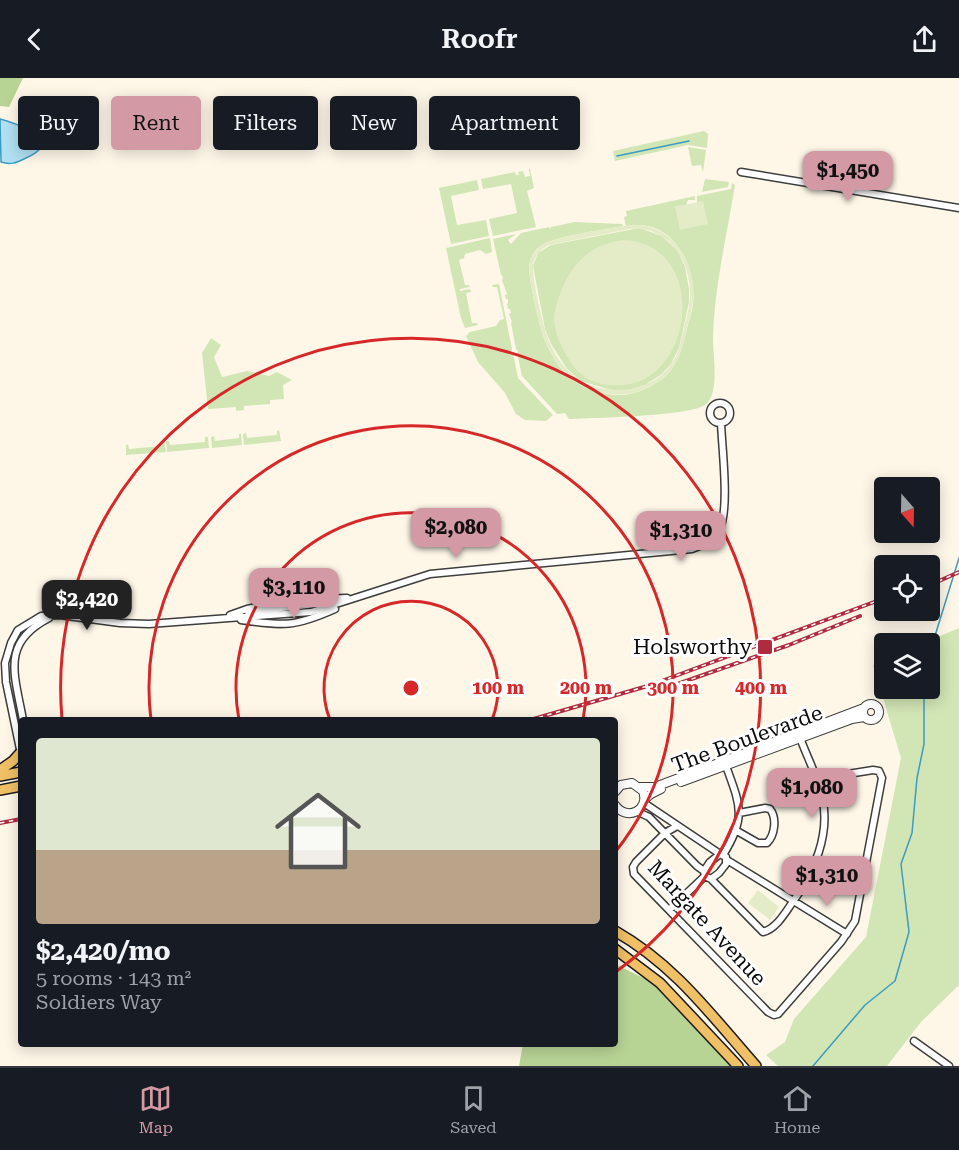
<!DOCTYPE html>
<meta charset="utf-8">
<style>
:root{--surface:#171b24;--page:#20242c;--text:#f1f3f6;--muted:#9ea1a6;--line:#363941;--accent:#d399a4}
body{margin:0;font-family:"Roboto Serif",serif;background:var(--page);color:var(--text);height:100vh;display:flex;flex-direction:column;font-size:22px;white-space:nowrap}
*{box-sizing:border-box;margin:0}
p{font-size:20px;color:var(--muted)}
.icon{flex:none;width:33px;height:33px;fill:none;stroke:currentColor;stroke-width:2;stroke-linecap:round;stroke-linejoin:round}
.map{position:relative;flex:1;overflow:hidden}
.details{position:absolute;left:18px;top:639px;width:600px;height:330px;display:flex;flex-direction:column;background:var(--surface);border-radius:6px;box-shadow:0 3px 15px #0003}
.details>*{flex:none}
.guide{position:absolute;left:18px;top:18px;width:600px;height:54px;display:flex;gap:12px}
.needle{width:39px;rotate:160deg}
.fabs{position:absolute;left:874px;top:399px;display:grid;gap:12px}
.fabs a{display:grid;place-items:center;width:66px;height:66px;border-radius:6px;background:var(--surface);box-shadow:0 3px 15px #0003;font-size:30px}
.price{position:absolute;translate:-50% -51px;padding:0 14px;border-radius:12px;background:var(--accent);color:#111;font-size:20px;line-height:39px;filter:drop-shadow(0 2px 3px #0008)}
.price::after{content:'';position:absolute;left:50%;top:36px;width:18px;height:14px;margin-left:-9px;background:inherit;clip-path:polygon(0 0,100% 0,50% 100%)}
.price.on{background:#222;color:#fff}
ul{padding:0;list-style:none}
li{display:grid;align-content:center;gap:12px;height:318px;padding:0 18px}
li+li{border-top:2px solid var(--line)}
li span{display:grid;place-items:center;height:186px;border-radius:6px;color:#555}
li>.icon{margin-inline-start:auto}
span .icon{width:108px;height:108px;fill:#fffc;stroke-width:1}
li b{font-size:26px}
.pill{padding:0 21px;border-radius:6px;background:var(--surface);box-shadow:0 3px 15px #0003;font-size:21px;line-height:54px}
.pill.on{background:var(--accent);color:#111}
header{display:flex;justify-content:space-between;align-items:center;height:78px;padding:0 18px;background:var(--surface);font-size:27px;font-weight:600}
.menu{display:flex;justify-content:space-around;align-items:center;height:84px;border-top:2px solid var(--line);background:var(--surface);font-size:16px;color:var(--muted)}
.menu a{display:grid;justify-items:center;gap:3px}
.menu .on{color:var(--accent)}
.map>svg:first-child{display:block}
.green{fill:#d2e5b5}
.forest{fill:#b8d495}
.pitch{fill:#e3ecc6;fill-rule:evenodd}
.water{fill:#b0e0f1;stroke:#3c9bc3;stroke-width:1.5}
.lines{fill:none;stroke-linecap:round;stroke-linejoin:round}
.stream{stroke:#3c9bc3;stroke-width:1.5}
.minor-casing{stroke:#3d3d3d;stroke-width:9}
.tertiary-casing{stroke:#3d3d3d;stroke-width:10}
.primary-casing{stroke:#1b1b1b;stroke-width:12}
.minor{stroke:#fff;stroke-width:6}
.tertiary{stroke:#fff;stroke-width:8}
.primary{stroke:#f0c066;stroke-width:9}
.rail-casing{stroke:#af2c40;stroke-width:4}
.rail{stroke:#fff;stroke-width:1.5;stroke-dasharray:4.5;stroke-linecap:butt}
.ring{fill:none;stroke:#d62828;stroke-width:3}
.poi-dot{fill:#af2c40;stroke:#fff;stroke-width:2}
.labels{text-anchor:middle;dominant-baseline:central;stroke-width:6;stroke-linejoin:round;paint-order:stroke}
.poi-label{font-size:21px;fill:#0a0a0a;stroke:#fff;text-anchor:end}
.street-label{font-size:21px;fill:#0a0a0a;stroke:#fff}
.centre{fill:#d62828;stroke:#fff;stroke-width:3}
.ring-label{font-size:18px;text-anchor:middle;font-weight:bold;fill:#d62828;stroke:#fff;stroke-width:6;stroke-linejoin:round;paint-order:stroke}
</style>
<header><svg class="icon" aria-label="back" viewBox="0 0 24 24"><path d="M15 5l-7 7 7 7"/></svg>Roofr<svg class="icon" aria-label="share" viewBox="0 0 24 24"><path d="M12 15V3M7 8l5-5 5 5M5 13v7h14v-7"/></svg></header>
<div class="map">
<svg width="959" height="988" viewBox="0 0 959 988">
<rect width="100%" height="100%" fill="#fef7e8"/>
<path class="green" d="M 704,53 L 708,56 L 707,70 L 688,67 L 615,83 L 613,73 Z
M 688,69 L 706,72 L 703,94 L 701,87 L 692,88 Z
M 529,91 L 530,91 L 534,110 L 527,113 L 536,149 L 493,158 L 489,141 L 517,135 L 511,106 L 483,111 L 481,101 L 515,94 L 516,97 L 519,97 L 518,94 L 523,93 L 525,99 L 530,98 Z
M 705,101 L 729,104 L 728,109 L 702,114 Z
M 477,102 L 479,112 L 451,118 L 457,147 L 486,142 L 489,158 L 451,166 L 439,110 Z
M 732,105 L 735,107 C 727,157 714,210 713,261 C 713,277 720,317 705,327 C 690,338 593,340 569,341 L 565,335 L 557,336 L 522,298 L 517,274 L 518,273 L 516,271 L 511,245 L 512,244 L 509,236 L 511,235 L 510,231 L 508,231 L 507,226 L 508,225 L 508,221 L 506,221 L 505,217 L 507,216 L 502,202 L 503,201 L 502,197 L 501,197 L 493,161 L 516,156 L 508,162 L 511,166 L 521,155 L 549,149 L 550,151 L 551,149 L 575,144 L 622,146 L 623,148 C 604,152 552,158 539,169 C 533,174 530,181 529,189 C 529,204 539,246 544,260 C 549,273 558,289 568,298 C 582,311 605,318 623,317 C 639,316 661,305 671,292 C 680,280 684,264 687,250 C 690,239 695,226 693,214 C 689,176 670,141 626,148 L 624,139 L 627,138 L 626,133 L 695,118 L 695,122 L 688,122 L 686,127 L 675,129 L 707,146 L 703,124 L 697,124 L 697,118 L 731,111 Z
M 639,150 L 662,158 L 678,173 L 685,189 L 689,211 L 689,224 L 679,270 L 671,286 L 662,296 L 645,307 L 626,313 L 615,313 L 581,303 L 567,291 L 551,266 L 545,251 L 533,188 L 538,175 L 551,167 Z
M 490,160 L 492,174 L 486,176 L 480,172 L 465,176 L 464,180 L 459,182 L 465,207 L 469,207 L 470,209 L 460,211 L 460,213 L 470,211 L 471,214 L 466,215 L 472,245 L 477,245 L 478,247 L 465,250 L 461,240 L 446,170 Z
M 499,206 L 512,271 L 511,275 L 513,275 L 518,300 L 553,337 L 546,343 L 525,342 L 516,336 L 505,315 L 478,284 L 466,258 L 470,254 L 496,248 L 500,242 L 504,241 L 497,209 L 493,209 L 492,207 Z
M 211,260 L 221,267 L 214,279 L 222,299 L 247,293 L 269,298 L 277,294 L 292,302 L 283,307 L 284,321 L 270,322 L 270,326 L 244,328 L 244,332 L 236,333 L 236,329 L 208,331 L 202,275 Z
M 279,352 L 281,363 L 244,367 L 243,356 L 246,355 L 247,360 L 277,357 L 277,353 Z
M 239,356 L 241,356 L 242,367 L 212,370 L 211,359 L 214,358 L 215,363 L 239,360 Z
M 205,359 L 208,359 L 209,370 L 167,374 L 166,363 L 169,363 L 170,367 L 205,364 Z
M 162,363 L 164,363 L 166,374 L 126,377 L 126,367 L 128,366 L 129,371 L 162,368 Z
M 959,550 L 959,907 L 921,944 L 887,988 L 778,988 L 766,977 L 785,964 L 794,941 L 866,859 L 901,680 L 873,587 L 885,582 L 885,610 L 930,610 L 930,566 L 923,565 Z"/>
<path class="forest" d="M 0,0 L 23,0 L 9,29 L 0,28 Z
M 615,886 L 662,909 L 741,988 L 519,988 L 523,966 L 615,966 Z"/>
<path class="pitch" d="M 703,123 L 708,146 L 680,152 L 675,129 Z
M 639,147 C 676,150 697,187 693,223 C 692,232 689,241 687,249 C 684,263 682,276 674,288 C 661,307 634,320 611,316 C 596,314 581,310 569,299 C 559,290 550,274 545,262 C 538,247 530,206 529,191 C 529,184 531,178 535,174 C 538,170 541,167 545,165 C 558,159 624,146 639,147 ZM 629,151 C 668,147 691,182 690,218 C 690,229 686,239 684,250 C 681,260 680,271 675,280 C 659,310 626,316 596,309 C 571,303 553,278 546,255 C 542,241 530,195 534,183 C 537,175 542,171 549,167 Z
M 627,162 C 713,170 693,318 608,307 C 590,305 577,296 568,280 C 561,269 555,256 554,242 C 554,233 557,224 560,216 C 571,185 594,163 627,162 Z
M 758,812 L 779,829 L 770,842 L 748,825 Z"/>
<path class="water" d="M 0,41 C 21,47 67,63 24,81 C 16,85 10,87 1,84 Z"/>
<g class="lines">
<path class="stream" d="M 617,78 L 689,63
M 930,574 L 959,480
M 813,988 L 865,927 L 895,903 L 909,854 L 901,786 L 912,755 L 917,700 L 924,666 L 924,610"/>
<g class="minor-casing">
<path id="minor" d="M 741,94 L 959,130
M710 335a10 10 0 1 1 20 0a10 10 0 1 1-20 0Z
M 248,534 L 324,525
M 230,537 L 247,531 L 288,522 L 347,520
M 241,542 C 284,548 295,549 335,531
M 23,642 C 15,597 0,565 49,540
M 21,676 L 6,604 L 5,585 L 11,565 L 18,552 L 41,538 L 60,537 L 120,545 L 149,546 L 311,534 L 430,496 L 692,471 C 703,467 713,463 719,453 C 730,432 722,371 721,345
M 644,725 L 720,776
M 638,734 L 649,739 L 697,788 L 704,793
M 677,748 L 665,755 L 636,784 L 633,789 L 634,796 L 768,934 L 774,937 L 778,936 L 841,864 L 855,843 L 882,700 L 879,693 L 873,692 L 829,699 L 817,703
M 737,753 L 758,765 L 767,765 C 775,757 777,740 770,731 L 765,730 L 739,735
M 723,777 C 747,739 740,727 726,688
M 727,782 L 847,856
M 711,801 L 763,854 C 776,851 785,835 792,825 C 814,795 831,756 822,718 C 817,697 806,677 799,657
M 669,832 L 705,798 L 704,793 L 710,784 L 720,776 L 726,779 L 726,786 L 719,795 L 711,801 L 705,798
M 914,963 L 949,988"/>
</g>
<g class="tertiary-casing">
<path id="tertiary" d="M863 634a8 8 0 1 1 16 0a8 8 0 1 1-16 0Z
M 681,704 L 852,641 L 864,639
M 640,709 L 655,709 L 864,630
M 615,714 L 621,707 L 632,705 L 643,713 C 650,732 627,744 615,727
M 645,721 L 651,716 L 661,711"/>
</g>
<g class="primary-casing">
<path id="primary" d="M 0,692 L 13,683 L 21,674
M 0,698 L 21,694
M 0,712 L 21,708
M 615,853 C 675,887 711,937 756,988
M 615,871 L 660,905 L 738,988"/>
</g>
<use href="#minor" class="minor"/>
<use href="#tertiary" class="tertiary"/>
<use href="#primary" class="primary"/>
<g class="rail-casing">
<path id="rail" d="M 930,507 L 959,494
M 666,610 L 789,567 L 860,538
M 530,642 L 651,607 L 885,520
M 0,745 L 21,741"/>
</g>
<use href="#rail" class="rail"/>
</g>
<g class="ring">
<path d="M330 642A87 87 0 1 1 492 642"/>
<path d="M239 642A175 175 0 1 1 583 642"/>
<path d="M151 642A262 262 0 1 1 616 773"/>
<path d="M62 641A350 350 0 1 1 617 893"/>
</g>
<rect class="poi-dot" x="757" y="561" width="16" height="16" rx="3"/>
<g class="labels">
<g class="poi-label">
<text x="752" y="569">Holsworthy</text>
</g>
<g class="street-label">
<text transform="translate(747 661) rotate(-20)">The Boulevarde</text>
<text transform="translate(707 845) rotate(47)">Margate Avenue</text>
</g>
</g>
<circle cx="411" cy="610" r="9" class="centre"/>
<g class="ring-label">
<text x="498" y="616">100 m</text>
<text x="586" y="616">200 m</text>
<text x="673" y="616">300 m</text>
<text x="761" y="616">400 m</text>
</g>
</svg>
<div class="fabs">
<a><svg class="needle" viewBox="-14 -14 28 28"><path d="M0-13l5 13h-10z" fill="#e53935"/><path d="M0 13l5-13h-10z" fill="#9ea1a6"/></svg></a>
<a><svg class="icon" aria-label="locate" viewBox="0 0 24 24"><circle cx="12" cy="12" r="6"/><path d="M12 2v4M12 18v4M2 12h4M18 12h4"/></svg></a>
<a><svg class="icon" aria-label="layers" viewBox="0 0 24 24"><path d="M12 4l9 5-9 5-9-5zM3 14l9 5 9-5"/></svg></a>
</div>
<b class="price" style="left:848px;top:124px">$1,450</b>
<b class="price" style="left:456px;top:481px">$2,080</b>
<b class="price" style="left:681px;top:484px">$1,310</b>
<b class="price" style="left:294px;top:541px">$3,110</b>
<b class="price on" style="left:87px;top:553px">$2,420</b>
<b class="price" style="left:812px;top:741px">$1,080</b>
<b class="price" style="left:827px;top:829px">$1,310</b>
<div class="guide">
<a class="pill">Buy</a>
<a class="pill on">Rent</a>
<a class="pill">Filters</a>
<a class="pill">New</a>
<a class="pill">Apartment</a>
</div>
<section class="details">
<ul>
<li><span style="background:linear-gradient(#dfe7d0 60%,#b9a48a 0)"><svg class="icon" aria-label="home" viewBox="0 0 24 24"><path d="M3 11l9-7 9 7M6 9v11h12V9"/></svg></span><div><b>$2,420/mo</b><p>5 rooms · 143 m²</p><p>Soldiers Way</p></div></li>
</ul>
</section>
</div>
<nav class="menu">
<a class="on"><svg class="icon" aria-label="map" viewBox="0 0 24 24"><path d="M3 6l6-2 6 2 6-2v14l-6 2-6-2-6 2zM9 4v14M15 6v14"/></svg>Map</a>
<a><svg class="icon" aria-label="saved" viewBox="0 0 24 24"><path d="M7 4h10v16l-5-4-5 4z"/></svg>Saved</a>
<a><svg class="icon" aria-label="home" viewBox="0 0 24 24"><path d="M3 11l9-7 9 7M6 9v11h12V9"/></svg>Home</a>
</nav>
